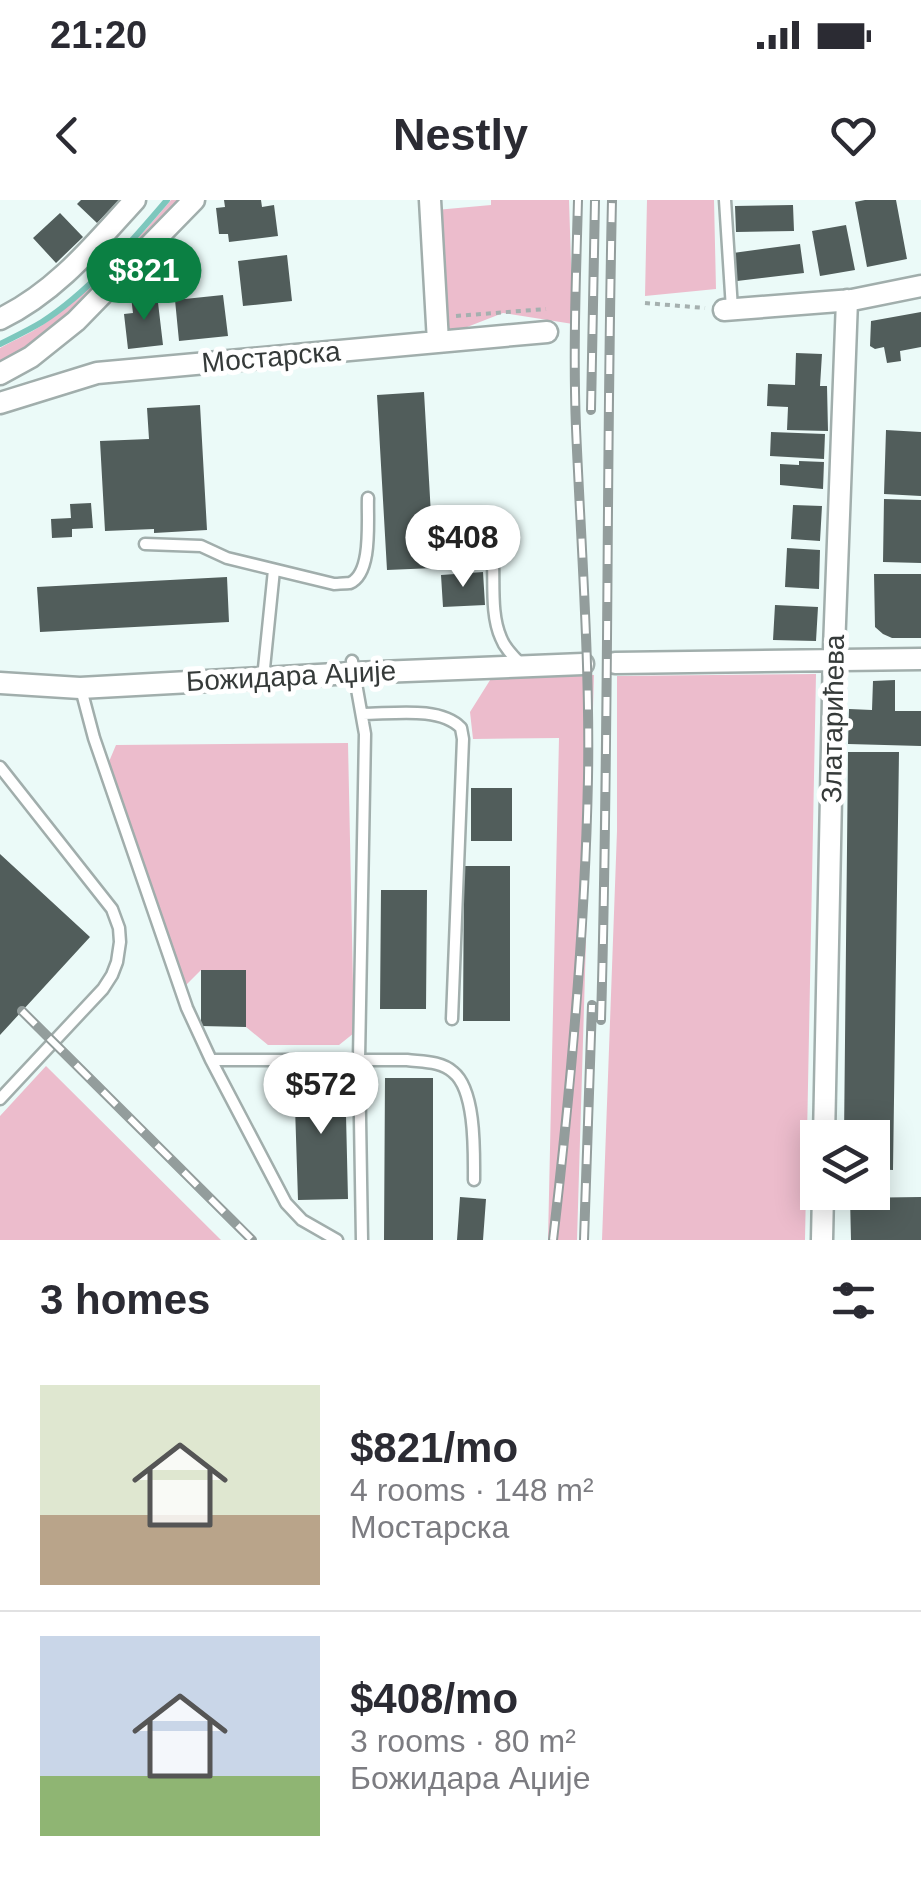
<!DOCTYPE html>
<meta charset="utf-8">
<style>
:root{--surface:#fff;--page:#f2f2f3;--text:#2b2b33;--muted:#7c7c81;--line:#e1e1e2;--accent:#0b8043}
body{margin:0;font-family:Arial,sans-serif;background:var(--page);color:var(--text);height:100vh;display:flex;flex-direction:column;font-size:38px;white-space:nowrap}
*{box-sizing:border-box;margin:0}
p{font-size:32px;color:var(--muted)}
.icon{flex:none;width:55px;height:55px;fill:none;stroke:currentColor;stroke-width:2;stroke-linecap:round;stroke-linejoin:round}
.map{position:relative;height:1040px;overflow:hidden}
.side{display:flex;flex-direction:column;background:var(--surface);flex:1}
.side>*{flex:none}
.buttons{position:absolute;left:800px;top:920px;display:grid;gap:20px}
.buttons a{display:grid;place-items:center;width:90px;height:90px;border-radius:0px;background:var(--surface);box-shadow:0 5px 25px #0003;font-size:50px}
.price{position:absolute;translate:-50% -85px;padding:0 22px;border-radius:35px;background:#fff;color:#222;font-size:32px;line-height:65px;filter:drop-shadow(0 2px 5px #0008)}
.price::after{content:'';position:absolute;left:50%;top:60px;width:30px;height:22px;margin-left:-15px;background:inherit;clip-path:polygon(0 0,100% 0,50% 100%)}
.price.on{background:var(--accent);color:#fff}
ul{padding:0;list-style:none}
li{display:flex;align-items:center;gap:30px;height:250px;padding:0 40px}
li+li{border-top:2px solid var(--line)}
li span{display:grid;place-items:center;flex:none;width:280px;height:200px;border-radius:0px;color:#555}
li>.icon{margin-inline-start:auto}
span .icon{width:120px;height:120px;fill:#fffc;stroke-width:1}
li b{font-size:42px}
h2{display:flex;justify-content:space-between;align-items:center;height:120px;padding:0 40px;font-size:42px}
.status{display:flex;justify-content:space-between;align-items:center;height:70px;padding:0 50px;background:var(--surface);direction:ltr}
.status svg{height:28px;fill:currentColor}
header{display:flex;justify-content:space-between;align-items:center;height:130px;padding:0 40px;background:var(--surface);font-size:45px;font-weight:700}
.map>svg:first-child{display:block}
.green{fill:#ecbccc}
.lines{fill:none;stroke-linecap:round;stroke-linejoin:round}
.stream{stroke:#7dc7bd;stroke-width:6}
.building{fill:#515d5b}
.service-casing{stroke:#a1aeac;stroke-width:15}
.minor-casing{stroke:#a1aeac;stroke-width:25}
.path{stroke:#a5b0af;stroke-width:4;stroke-dasharray:5 5;stroke-linecap:butt}
.service{stroke:#fff;stroke-width:10}
.minor{stroke:#fff;stroke-width:20}
.rail-casing{stroke:#939d9c;stroke-width:10}
.rail{stroke:#fff;stroke-width:6;stroke-dasharray:19;stroke-linecap:butt}
.labels{text-anchor:middle;dominant-baseline:central;stroke-width:10;stroke-linejoin:round;paint-order:stroke}
.street-label{font-size:28px;fill:#353a39;stroke:#fff}
</style>
<div class="status"><b>21:20</b><svg viewBox="0 0 49 12"><path d="M0 12V9h3v3zM5 12V6h3v6zM10 12V3h3v9zM15 12V0h3v12zM26 1h20v11H26zM47 4h2v5h-2z"/></svg></div>
<header><svg class="icon" aria-label="back" viewBox="0 0 24 24"><path d="M15 5l-7 7 7 7"/></svg>Nestly<svg class="icon" aria-label="heart" viewBox="0 0 24 24"><path d="M12 20l-8-8c-3-5 5-10 8-4 3-6 11-1 8 4z"/></svg></header>
<div class="map">
<svg width="921" height="1040" viewBox="0 0 921 1040">
<rect width="100%" height="100%" fill="#ebfaf8"/>
<path class="green" d="M 171,0 L 181,0 C 126,58 72,128 0,164 L 0,148 C 16,139 34,132 48,121 C 95,87 134,44 171,0 Z
M 491,0 L 569,0 L 573,124 L 503,113 L 444,136 L 436,10 L 491,5 Z
M 647,0 L 714,0 L 716,89 L 645,96 Z
M 816,474 L 805,1040 L 602,1040 L 617,631 L 617,476 Z
M 594,475 L 577,1040 L 548,1040 L 559,538 L 473,539 L 470,512 L 492,477 Z
M 348,543 L 354,833 L 339,845 L 268,845 L 246,827 L 246,770 L 201,770 L 186,785 L 108,564 L 116,545 Z
M 46,866 L 221,1040 L 0,1040 L 0,916 Z"/>
<g class="lines">
<path class="stream" d="M 0,144 C 14,137 29,130 42,122 C 89,92 131,42 167,0"/>
</g>
<path class="building" d="M 81,0 L 119,0 L 97,23 L 77,4 Z
M 224,0 L 261,0 L 262,7 L 274,5 L 278,36 L 229,42 L 228,34 L 219,34 L 216,8 L 225,7 Z
M 865,0 L 896,0 L 907,59 L 867,67 L 855,2 Z
M 793,5 L 794,31 L 736,32 L 735,6 Z
M 60,13 L 83,37 L 56,63 L 33,38 Z
M 846,25 L 855,70 L 820,76 L 812,31 Z
M 800,44 L 804,73 L 737,81 L 733,53 Z
M 287,55 L 292,101 L 243,106 L 238,61 Z
M 157,94 L 163,145 L 128,149 L 124,114 L 133,113 L 131,97 Z
M 223,95 L 228,136 L 179,141 L 175,100 Z
M 921,112 L 921,147 L 900,151 L 901,161 L 887,163 L 884,147 L 875,149 L 870,146 L 871,121 Z
M 796,153 L 822,154 L 820,186 L 827,186 L 828,231 L 787,230 L 788,207 L 767,206 L 768,184 L 795,185 Z
M 424,192 L 434,368 L 387,370 L 377,195 Z
M 200,205 L 207,330 L 154,333 L 154,329 L 105,331 L 100,241 L 149,239 L 147,208 Z
M 886,230 L 921,232 L 921,296 L 884,294 Z
M 771,232 L 825,234 L 824,259 L 770,256 Z
M 799,261 L 824,262 L 823,289 L 780,285 L 780,264 L 799,265 Z
M 884,299 L 921,300 L 921,363 L 883,362 Z
M 91,303 L 93,328 L 72,329 L 72,337 L 52,338 L 51,319 L 71,318 L 70,304 Z
M 793,305 L 822,306 L 820,341 L 791,339 Z
M 787,348 L 820,350 L 819,389 L 785,387 Z
M 483,372 L 485,405 L 443,407 L 441,375 Z
M 874,374 L 921,374 L 921,438 L 892,438 L 883,434 L 875,427 Z
M 227,377 L 229,422 L 40,432 L 37,387 Z
M 775,405 L 818,407 L 816,441 L 773,440 Z
M 895,480 L 895,511 L 921,511 L 921,546 L 848,544 L 849,509 L 872,510 L 873,481 Z
M 848,552 L 899,552 L 893,970 L 872,969 L 872,938 L 844,938 Z
M 471,588 L 512,588 L 512,641 L 471,641 Z
M 0,654 L 90,737 L 0,835 Z
M 464,666 L 510,666 L 510,821 L 463,821 Z
M 381,690 L 427,690 L 426,809 L 380,809 Z
M 201,770 L 246,770 L 246,827 L 201,826 Z
M 345,873 L 348,999 L 298,1000 L 294,875 Z
M 385,878 L 433,878 L 433,1040 L 384,1040 Z
M 460,997 L 486,999 L 483,1040 L 457,1040 Z
M 921,997 L 921,1040 L 851,1040 L 850,998 Z"/>
<g class="lines">
<g class="service-casing">
<path id="service" d="M 725,0 L 732,109
M 145,344 L 201,346 L 227,358 L 334,384 C 335,384 348,383 350,383 C 373,373 367,319 368,298
M 493,362 C 494,386 491,416 501,438 C 505,449 514,457 522,465
M 352,461 L 365,534 L 359,858 L 362,1040
M 263,478 L 274,370
M 81,489 L 94,538 L 187,808 L 211,860 L 286,1003 L 302,1020 L 337,1040
M 363,514 C 392,514 440,506 461,528 L 463,539 L 452,819
M 0,567 L 112,709 L 119,728 L 120,742 L 117,762 L 112,775 L 103,789 L 0,899
M 211,860 L 407,860 C 422,862 441,861 453,872 C 476,890 474,953 474,980"/>
</g>
<g class="minor-casing">
<path id="minor" d="M 430,0 L 438,142
M 724,110 L 852,100 L 921,86
M 0,119 C 56,92 94,45 135,0
M 0,174 L 31,157 L 76,121 L 194,0
M 0,203 L 97,173 L 547,132
M 615,463 L 921,459
M 0,483 L 80,488 L 354,473 L 583,464
M 824,938 L 834,449 L 847,100
M 822,1040 L 823,992"/>
</g>
<path class="path" d="M 645,103 L 705,108
M 456,116 L 546,109"/>
<use href="#service" class="service"/>
<use href="#minor" class="minor"/>
<g class="rail-casing">
<path id="rail" d="M 591,210 L 595,0
M 22,811 L 252,1040
M 601,820 C 609,547 606,273 612,0
M 553,1040 C 571,886 585,733 588,578 C 590,461 581,345 576,228 C 573,152 576,76 578,0
M 584,1040 L 592,805"/>
</g>
<use href="#rail" class="rail"/>
</g>
<g class="labels">
<g class="street-label">
<text transform="translate(271 157) rotate(-5)">Мостарска</text>
<text transform="translate(291 476) rotate(-3)">Божидара Аџије</text>
<text transform="translate(833 519) rotate(-89)">Златарићева</text>
</g>
</g>
</svg>
<div class="buttons">
<a><svg class="icon" aria-label="layers" viewBox="0 0 24 24"><path d="M12 4l9 5-9 5-9-5zM3 14l9 5 9-5"/></svg></a>
</div>
<b class="price on" style="left:144px;top:123px">$821</b>
<b class="price" style="left:463px;top:390px">$408</b>
<b class="price" style="left:321px;top:937px">$572</b>
</div>
<section class="side">
<h2>3 homes<svg class="icon" aria-label="filters" viewBox="0 0 24 24"><path d="M4 7h16M4 17h16"/><circle cx="9" cy="7" r="2"/><circle cx="15" cy="17" r="2"/></svg></h2>
<ul>
<li><span style="background:linear-gradient(#dfe7d0 65%,#b9a48a 0)"><svg class="icon" aria-label="home" viewBox="0 0 24 24"><path d="M3 11l9-7 9 7M6 9v11h12V9"/></svg></span><div><b>$821/mo</b><p>4 rooms · 148 m²</p><p>Мостарска</p></div></li>
<li><span style="background:linear-gradient(#c9d6e8 70%,#8fb573 0)"><svg class="icon" aria-label="home" viewBox="0 0 24 24"><path d="M3 11l9-7 9 7M6 9v11h12V9"/></svg></span><div><b>$408/mo</b><p>3 rooms · 80 m²</p><p>Божидара Аџије</p></div></li>
</ul>
</section>
